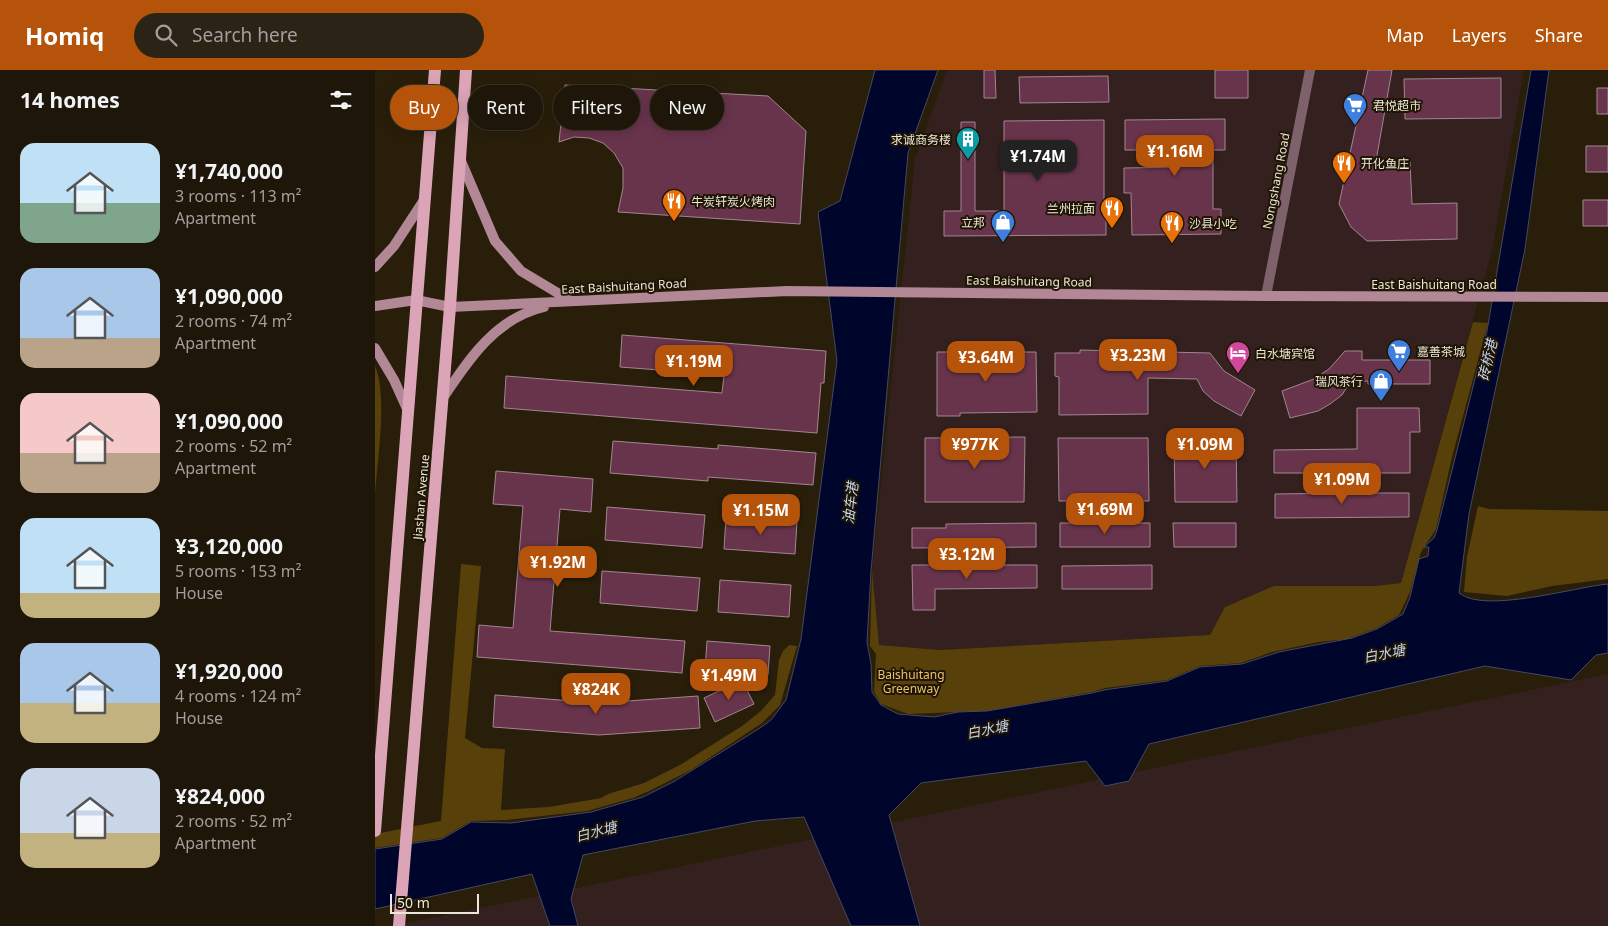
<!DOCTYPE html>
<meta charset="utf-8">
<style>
:root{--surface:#1e1608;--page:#2b2316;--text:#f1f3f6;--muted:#a19f9c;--line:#3c3529;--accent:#b45309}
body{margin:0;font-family:"Noto Sans","Noto Sans SC",sans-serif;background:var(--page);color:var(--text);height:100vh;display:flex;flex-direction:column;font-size:19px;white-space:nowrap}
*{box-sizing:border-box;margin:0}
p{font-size:16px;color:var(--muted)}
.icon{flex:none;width:28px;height:28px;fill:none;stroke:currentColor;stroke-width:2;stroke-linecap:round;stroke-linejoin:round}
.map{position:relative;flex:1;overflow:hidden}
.sheet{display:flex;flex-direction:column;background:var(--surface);width:375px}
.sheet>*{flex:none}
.hud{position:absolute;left:15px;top:15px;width:475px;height:45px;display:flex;gap:10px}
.scale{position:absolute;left:15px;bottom:12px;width:89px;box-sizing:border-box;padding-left:5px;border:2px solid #ece5d9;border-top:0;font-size:14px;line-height:18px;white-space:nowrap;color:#ece5d9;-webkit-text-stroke:4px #1e1503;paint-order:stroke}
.price{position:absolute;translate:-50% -42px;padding:0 11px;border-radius:10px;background:var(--accent);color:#fff;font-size:16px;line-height:32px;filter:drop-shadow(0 1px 2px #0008)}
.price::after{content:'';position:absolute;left:50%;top:30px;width:15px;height:11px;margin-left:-8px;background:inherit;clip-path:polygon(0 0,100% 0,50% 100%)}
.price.on{background:#222;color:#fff}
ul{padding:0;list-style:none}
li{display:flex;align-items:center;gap:15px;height:125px;padding:0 20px}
li span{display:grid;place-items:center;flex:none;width:140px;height:100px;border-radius:15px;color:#555}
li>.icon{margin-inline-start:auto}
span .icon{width:60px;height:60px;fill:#fffc;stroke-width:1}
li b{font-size:21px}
h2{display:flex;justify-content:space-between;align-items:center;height:60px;padding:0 20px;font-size:21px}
.tag{padding:0 18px;border-radius:22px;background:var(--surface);box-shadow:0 2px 12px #0003,0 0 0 1px var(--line);font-size:18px;line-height:45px}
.tag.on{background:var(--accent);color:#fff}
header{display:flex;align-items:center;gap:30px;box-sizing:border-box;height:70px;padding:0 25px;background:var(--accent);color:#fff}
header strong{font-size:24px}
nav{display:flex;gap:28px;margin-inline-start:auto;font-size:18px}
.search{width:350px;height:45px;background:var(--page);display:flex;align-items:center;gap:12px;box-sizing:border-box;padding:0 18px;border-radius:28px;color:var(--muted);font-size:19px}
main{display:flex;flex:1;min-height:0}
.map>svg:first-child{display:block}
.commercial{fill:#34211f}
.green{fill:#58400a}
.water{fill:#00052b;stroke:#47485f}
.building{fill:#68344c;stroke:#a18691}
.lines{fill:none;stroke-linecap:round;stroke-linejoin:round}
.street{stroke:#7d626b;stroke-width:10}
.secondary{stroke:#b38896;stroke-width:10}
.primary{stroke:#dca5b7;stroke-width:12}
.labels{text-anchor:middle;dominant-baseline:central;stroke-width:4;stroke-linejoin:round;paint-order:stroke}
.poi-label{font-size:12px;fill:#ece5d9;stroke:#1e1503;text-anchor:start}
.street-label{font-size:12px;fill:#ece5d9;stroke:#1e1503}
.park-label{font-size:12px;fill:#eac06f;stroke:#1e1503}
.water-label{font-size:14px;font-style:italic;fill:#c7d6f4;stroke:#1e1503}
</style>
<header>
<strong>Homiq</strong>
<div class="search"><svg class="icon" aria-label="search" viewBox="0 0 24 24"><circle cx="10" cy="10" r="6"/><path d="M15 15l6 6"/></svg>Search here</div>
<nav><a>Map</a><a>Layers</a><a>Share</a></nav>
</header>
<main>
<section class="sheet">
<h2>14 homes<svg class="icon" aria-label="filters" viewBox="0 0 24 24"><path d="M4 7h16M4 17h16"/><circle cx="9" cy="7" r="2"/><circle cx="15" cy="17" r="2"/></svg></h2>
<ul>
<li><span style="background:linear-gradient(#bfe0f5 60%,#7fa58c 0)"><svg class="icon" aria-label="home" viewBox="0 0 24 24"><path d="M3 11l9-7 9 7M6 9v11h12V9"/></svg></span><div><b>¥1,740,000</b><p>3 rooms · 113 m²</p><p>Apartment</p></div></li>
<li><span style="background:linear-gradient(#a9c7e8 70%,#b9a48a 0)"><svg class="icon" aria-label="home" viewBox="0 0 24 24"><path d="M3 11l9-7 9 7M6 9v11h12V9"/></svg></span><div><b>¥1,090,000</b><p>2 rooms · 74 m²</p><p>Apartment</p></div></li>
<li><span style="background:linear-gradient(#f6c9c9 60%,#b9a48a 0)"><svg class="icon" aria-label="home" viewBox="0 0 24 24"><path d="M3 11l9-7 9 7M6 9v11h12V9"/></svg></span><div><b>¥1,090,000</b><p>2 rooms · 52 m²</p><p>Apartment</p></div></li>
<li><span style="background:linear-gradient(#bfe0f5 75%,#c2b280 0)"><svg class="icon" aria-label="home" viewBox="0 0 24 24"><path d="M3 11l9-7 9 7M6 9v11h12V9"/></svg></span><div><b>¥3,120,000</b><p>5 rooms · 153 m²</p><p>House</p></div></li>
<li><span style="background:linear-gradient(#a9c7e8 60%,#c2b280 0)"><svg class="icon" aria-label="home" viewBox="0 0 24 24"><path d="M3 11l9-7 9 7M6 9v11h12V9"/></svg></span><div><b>¥1,920,000</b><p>4 rooms · 124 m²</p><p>House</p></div></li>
<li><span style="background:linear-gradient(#c9d6e8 65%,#c2b280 0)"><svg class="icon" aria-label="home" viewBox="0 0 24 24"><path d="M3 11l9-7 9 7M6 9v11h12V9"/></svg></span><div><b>¥824,000</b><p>2 rooms · 52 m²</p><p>Apartment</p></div></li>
</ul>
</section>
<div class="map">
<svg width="1233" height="856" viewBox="0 0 1233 856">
<rect width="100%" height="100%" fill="#281e0a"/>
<path class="commercial" d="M 572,0 L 1149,0 L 1117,180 L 1026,513 L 1000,516 L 899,516 L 850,537 L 835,565 L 565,580 L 504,575 L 497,500 L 540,89 Z
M 1233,604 L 1233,856 L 18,856 Z"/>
<path class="green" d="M 1098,252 L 1113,253 L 1077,387 L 1061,459 L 1046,482 L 1035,522 L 1024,545 L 1002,558 L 972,569 L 944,572 L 897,582 L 866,593 L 825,596 L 792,610 L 730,618 L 717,622 L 611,641 L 533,644 L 506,634 L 499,622 L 501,584 L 495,576 L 497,500 L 504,575 L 565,580 L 835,565 L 850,537 L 899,516 L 1000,516 L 1026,513 Z
M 0,296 C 13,325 2,392 0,426 Z
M 1103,436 L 1114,439 L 1233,441 L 1233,509 L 1177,516 L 1132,526 L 1089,522 L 1092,487 Z
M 86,494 L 106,496 L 90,668 L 107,678 L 130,679 L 126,740 L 174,737 L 226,728 L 233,724 L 269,713 L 305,695 L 367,656 L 386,641 L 400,625 L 404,590 L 408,581 L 414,575 L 422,576 L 405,635 L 387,653 L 316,700 L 274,721 L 258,728 L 212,741 L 131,750 L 96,751 L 67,768 L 0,778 L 0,764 L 66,751 Z"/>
<path class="water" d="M 500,0 L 563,0 L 533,83 L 496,501 L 492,572 L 496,594 L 497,622 L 506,635 L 523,644 L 559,647 L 583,642 L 612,641 L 717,623 L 729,620 L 792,611 L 825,597 L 867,594 L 904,582 L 977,568 L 1002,559 L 1028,544 L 1035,527 L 1044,489 L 1053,486 L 1054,477 L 1049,477 L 1059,468 L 1062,460 L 1112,261 L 1156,0 L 1174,0 L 1150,179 L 1094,444 L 1084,523 C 1109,544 1200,517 1233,514 L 1233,583 L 1221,585 L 1196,610 L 1110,596 L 774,674 L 754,711 L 730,716 L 711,691 L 546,713 L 514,745 L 545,856 L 476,856 L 429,747 L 380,751 L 208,785 L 196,829 L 203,856 L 175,856 L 157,804 L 0,839 L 0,779 L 67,769 L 96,752 L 136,753 L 216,742 L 268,727 L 300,711 L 385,658 L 396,650 L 411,630 L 426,569 L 462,291 L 443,142 L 465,131 Z"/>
<path class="building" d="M 609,0 L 620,0 L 621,28 L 609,28 Z
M 840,0 L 873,0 L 873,28 L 840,28 Z
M 993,0 L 1017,0 L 1001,91 L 1035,92 L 1037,134 L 1082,133 L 1082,169 L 992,171 L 976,157 L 964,134 Z
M 733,6 L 734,32 L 645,33 L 644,7 Z
M 1126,8 L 1126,48 L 1030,49 L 1029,9 Z
M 190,15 L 393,26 L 431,61 L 425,154 L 243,142 L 248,118 L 248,98 L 239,83 L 228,73 L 214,68 L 199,67 L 184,72 Z
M 1222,18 L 1233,18 L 1233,44 L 1222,44 Z
M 850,49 L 850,80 L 838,80 L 838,139 L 846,139 L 846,164 L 757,165 L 756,123 L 749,123 L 749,98 L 804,97 L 804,80 L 750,80 L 750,50 Z
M 729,50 L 729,140 L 731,140 L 731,165 L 569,166 L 569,141 L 586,141 L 586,52 L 600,52 L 600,141 L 629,141 L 629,51 Z
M 1211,76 L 1233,76 L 1233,102 L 1211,102 Z
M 1208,130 L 1233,130 L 1233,156 L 1208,156 Z
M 247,265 L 451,281 L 449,313 L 446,313 L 442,363 L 129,338 L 131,306 L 347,323 L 349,305 L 245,297 Z
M 705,280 L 835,283 L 849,301 L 880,320 L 866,346 L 839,331 L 828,321 L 822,309 L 773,308 L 773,344 L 684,345 L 684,307 L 680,306 L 680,283 L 705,283 Z
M 970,281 L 987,281 L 987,290 L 1055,290 L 1055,314 L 993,314 L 993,311 L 975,312 L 967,325 L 955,334 L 943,341 L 915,348 L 907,321 L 939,309 L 954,299 Z
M 562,282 L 661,282 L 662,342 L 585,343 L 585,346 L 562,346 Z
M 982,338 L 1044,338 L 1045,362 L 1035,362 L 1035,403 L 899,403 L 899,380 L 982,379 Z
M 650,367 L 649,432 L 550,432 L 550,368 Z
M 683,368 L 773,368 L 774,431 L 684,431 Z
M 799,369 L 861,369 L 862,432 L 800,432 Z
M 238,371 L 343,379 L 343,375 L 441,383 L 438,415 L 333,407 L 333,411 L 235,403 Z
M 121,401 L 218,409 L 216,442 L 185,439 L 175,561 L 310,571 L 307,603 L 102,587 L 104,555 L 138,558 L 148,436 L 118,434 Z
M 972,423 L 1034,423 L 1034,447 L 900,448 L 900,424 Z
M 232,437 L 330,445 L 327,478 L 230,470 Z
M 351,447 L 422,452 L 420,484 L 349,479 Z
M 661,453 L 661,477 L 537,478 L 537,458 L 571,458 L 571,454 Z
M 685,453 L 775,453 L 775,477 L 685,477 Z
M 798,453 L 861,453 L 861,477 L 799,477 Z
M 537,495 L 662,495 L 662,518 L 560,519 L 560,540 L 538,540 Z
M 777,495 L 777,519 L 687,519 L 687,496 Z
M 227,501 L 325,508 L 322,541 L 225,533 Z
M 345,510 L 416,515 L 414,547 L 343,542 Z
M 332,571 L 395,576 L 393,605 L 330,600 Z
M 367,610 L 379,634 L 340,652 L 329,628 Z
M 120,625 L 224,633 L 323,626 L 325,658 L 224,665 L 118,657 Z"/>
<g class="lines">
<path class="street" d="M 891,226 L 935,0"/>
<path class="secondary" d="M 86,91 L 120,171 L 146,201 L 196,231
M 0,197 L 19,176 L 49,130
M 0,236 L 41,230 L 75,237 L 412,221 L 891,226 L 1233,227
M 0,278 L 19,310 L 33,341
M 68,328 C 94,289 121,248 169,237"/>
<path class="primary" d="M 0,761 L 60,0
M 24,856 L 75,237 L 91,0"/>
</g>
<defs>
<g id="supermarket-pin" transform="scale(1.25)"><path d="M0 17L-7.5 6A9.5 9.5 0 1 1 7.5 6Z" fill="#3f7fe0" stroke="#1e1503"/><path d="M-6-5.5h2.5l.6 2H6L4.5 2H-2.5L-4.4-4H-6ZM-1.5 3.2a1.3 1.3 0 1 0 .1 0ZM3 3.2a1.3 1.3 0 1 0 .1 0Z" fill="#fff"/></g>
<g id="building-pin" transform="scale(1.25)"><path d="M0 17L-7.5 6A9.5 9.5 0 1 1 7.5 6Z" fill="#0f9aa8" stroke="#1e1503"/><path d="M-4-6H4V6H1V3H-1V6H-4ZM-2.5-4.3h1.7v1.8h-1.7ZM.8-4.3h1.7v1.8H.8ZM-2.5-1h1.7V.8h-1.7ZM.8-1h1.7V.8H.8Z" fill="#fff"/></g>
<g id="restaurant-pin" transform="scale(1.25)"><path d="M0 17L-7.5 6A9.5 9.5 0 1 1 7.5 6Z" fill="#e8710a" stroke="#1e1503"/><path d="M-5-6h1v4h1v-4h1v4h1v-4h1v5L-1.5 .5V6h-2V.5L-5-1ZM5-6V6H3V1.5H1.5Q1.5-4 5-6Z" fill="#fff"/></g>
<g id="shop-pin" transform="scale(1.25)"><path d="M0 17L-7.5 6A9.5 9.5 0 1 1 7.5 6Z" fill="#3f7fe0" stroke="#1e1503"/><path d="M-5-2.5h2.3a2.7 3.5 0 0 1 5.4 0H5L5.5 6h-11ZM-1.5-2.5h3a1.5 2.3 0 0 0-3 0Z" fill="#fff"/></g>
<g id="hotel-pin" transform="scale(1.25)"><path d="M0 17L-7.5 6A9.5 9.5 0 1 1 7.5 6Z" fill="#d1479c" stroke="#1e1503"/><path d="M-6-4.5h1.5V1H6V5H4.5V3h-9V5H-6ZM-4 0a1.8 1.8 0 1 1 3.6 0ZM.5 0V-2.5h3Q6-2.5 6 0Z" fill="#fff"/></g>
</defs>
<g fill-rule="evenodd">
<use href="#supermarket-pin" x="980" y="35"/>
<use href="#building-pin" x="593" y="69"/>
<use href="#restaurant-pin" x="969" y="93"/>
<use href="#restaurant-pin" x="299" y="131"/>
<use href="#restaurant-pin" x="737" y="138"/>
<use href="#shop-pin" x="628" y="152"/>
<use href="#restaurant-pin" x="797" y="153"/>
<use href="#supermarket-pin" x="1024" y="281"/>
<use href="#hotel-pin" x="863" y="283"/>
<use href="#shop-pin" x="1006" y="311"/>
</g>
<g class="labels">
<g class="poi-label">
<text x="998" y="35">君悦超市</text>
<text x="576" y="69" text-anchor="end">求诚商务楼</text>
<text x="986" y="93">开化鱼庄</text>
<text x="316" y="131">牛炭轩炭火烤肉</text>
<text x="720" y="138" text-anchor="end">兰州拉面</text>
<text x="610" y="152" text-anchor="end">立邦</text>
<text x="814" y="153">沙县小吃</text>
<text x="1042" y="281">嘉善茶城</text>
<text x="880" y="283">白水塘宾馆</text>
<text x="988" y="311" text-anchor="end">瑞风茶行</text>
</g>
<g class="street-label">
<text transform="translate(901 111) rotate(-79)">Nongshang Road</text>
<text transform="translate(654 211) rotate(1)">East Baishuitang Road</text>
<text x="1059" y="214">East Baishuitang Road</text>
<text transform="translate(249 216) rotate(-3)">East Baishuitang Road</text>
<text transform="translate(46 427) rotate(-85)">Jiashan Avenue</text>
</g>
<g class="park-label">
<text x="536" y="604">Baishuitang<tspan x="536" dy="14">Greenway</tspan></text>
</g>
<g class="water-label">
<text transform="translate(1112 290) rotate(-77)">砖桥港</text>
<text transform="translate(475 433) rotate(-83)">油车港</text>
<text transform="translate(1009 583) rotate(-11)">白水塘</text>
<text transform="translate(612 659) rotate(-11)">白水塘</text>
<text transform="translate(221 761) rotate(-14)">白水塘</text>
</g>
</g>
</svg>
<div class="scale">50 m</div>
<b class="price" style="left:800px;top:107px">¥1.16M</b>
<b class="price on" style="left:663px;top:112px">¥1.74M</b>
<b class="price" style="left:763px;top:311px">¥3.23M</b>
<b class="price" style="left:611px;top:313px">¥3.64M</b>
<b class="price" style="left:319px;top:317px">¥1.19M</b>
<b class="price" style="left:600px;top:400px">¥977K</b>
<b class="price" style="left:830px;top:400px">¥1.09M</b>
<b class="price" style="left:967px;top:435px">¥1.09M</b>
<b class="price" style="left:730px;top:465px">¥1.69M</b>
<b class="price" style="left:386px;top:466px">¥1.15M</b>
<b class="price" style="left:592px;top:510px">¥3.12M</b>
<b class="price" style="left:183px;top:518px">¥1.92M</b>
<b class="price" style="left:354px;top:631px">¥1.49M</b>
<b class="price" style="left:221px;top:645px">¥824K</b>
<div class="hud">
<a class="tag on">Buy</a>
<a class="tag">Rent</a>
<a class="tag">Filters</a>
<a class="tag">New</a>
</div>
</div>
</main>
